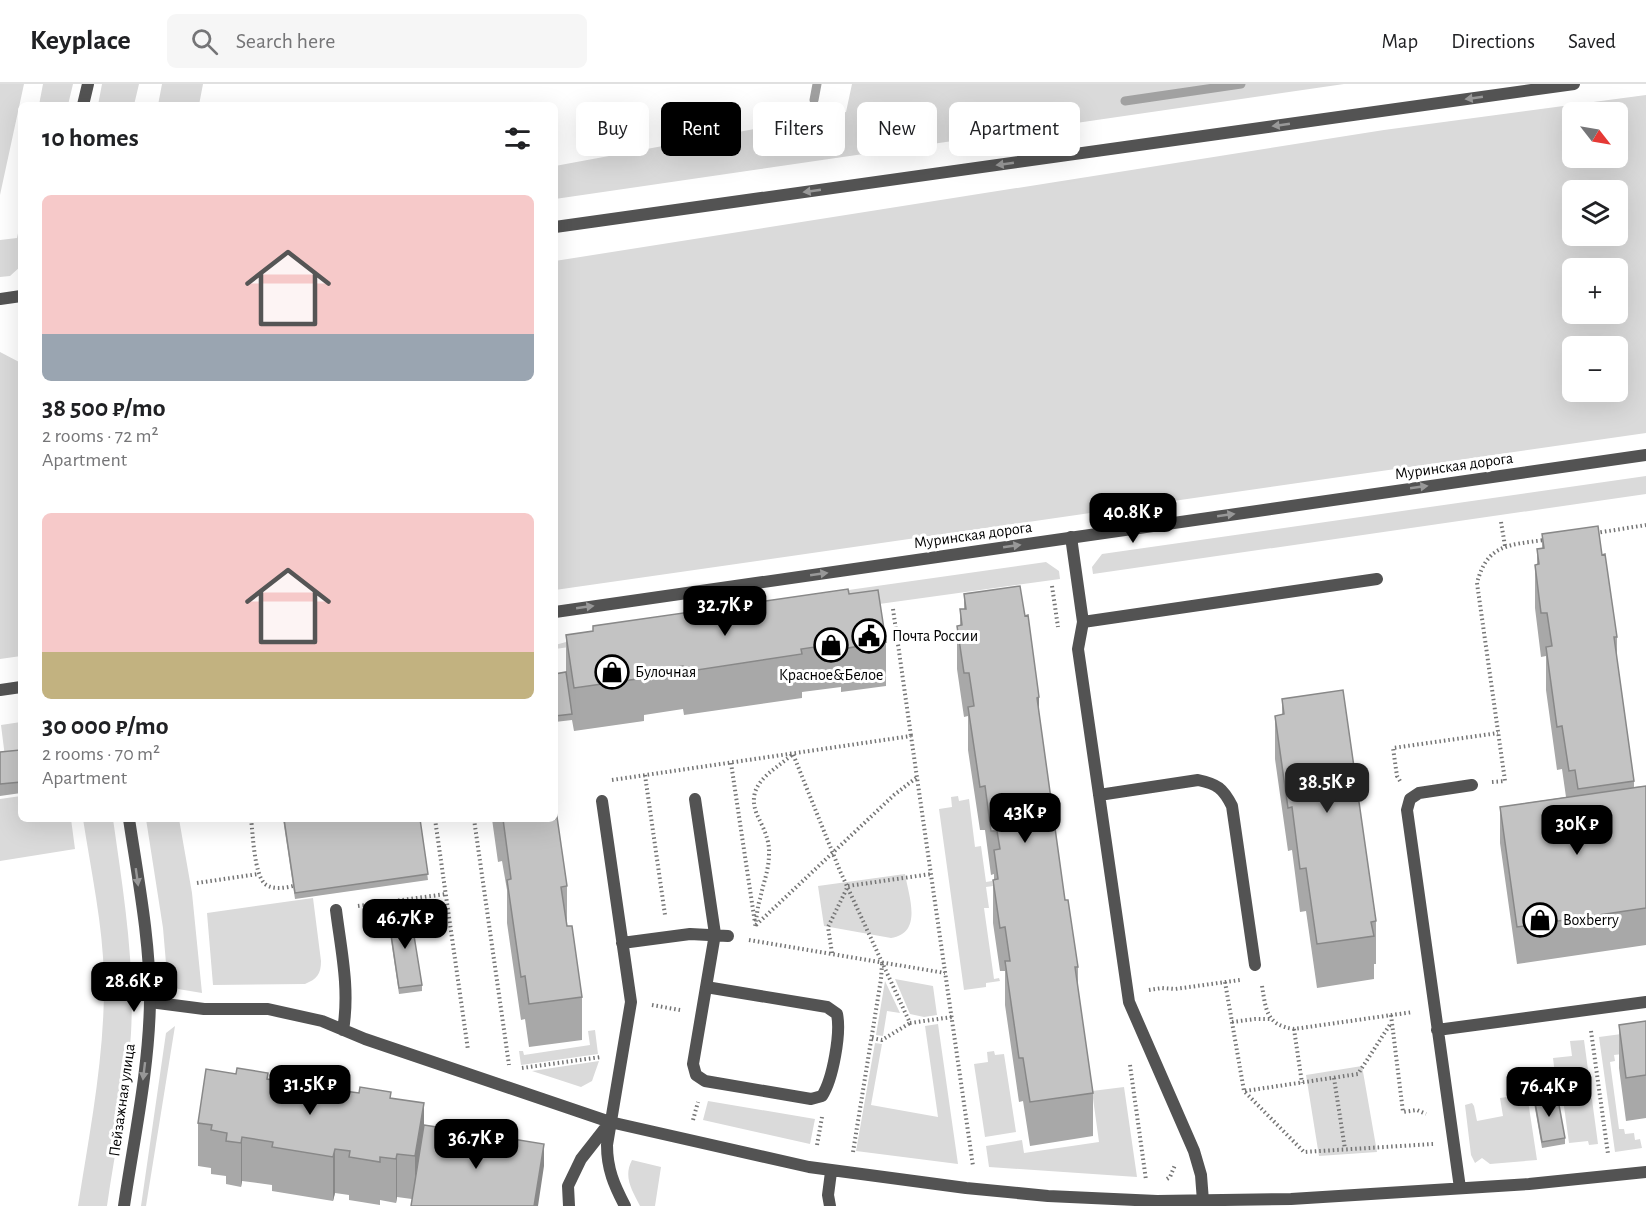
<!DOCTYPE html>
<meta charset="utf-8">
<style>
:root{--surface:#fff;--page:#f6f6f6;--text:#202124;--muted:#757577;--line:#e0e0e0;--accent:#000}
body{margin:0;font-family:"Alegreya Sans",sans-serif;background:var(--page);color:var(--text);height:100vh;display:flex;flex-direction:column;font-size:22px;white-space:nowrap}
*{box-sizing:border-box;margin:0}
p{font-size:20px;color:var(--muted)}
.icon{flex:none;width:33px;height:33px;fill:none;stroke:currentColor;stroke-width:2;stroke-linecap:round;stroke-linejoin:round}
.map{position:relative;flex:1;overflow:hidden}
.sheet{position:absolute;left:18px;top:18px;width:540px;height:720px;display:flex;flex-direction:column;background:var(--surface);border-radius:9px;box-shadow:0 6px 24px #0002}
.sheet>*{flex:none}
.guide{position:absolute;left:576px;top:18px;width:570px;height:54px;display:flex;gap:12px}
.needle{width:39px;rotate:121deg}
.controls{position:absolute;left:1562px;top:18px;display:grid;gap:12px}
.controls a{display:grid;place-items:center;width:66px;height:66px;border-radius:9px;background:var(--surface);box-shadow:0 6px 24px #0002;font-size:30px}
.price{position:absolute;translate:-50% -51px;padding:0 14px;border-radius:12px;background:var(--accent);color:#fff;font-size:20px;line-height:39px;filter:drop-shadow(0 2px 3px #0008)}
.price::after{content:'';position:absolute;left:50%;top:36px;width:18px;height:14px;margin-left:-9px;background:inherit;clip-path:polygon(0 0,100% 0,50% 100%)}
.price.selected{background:#222;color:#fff}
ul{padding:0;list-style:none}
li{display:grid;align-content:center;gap:12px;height:318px;padding:0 24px}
li span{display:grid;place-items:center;height:186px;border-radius:9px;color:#555}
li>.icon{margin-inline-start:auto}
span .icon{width:108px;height:108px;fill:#fffc;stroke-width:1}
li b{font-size:26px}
h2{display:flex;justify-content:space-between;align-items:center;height:72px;padding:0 24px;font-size:26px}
.pill{padding:0 21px;border-radius:9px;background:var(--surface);box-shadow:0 6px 24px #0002;font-size:21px;line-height:54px}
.pill.selected{background:var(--accent);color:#fff}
header{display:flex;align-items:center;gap:36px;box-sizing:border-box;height:84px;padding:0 30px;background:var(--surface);border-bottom:2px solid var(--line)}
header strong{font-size:28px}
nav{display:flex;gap:33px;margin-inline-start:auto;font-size:21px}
.search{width:420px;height:54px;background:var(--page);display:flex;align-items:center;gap:15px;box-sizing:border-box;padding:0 21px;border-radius:9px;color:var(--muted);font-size:22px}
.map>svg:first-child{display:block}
.green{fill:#dadada;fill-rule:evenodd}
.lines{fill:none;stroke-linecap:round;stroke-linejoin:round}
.stream{stroke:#a1a1a1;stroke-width:9}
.path{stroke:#757575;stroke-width:4;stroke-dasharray:1.5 3;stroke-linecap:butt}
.service{stroke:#535353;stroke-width:12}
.minor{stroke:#535353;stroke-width:12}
.tertiary{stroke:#535353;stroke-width:12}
.wall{fill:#a8a8a8}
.shaded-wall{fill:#888}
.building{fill:#c3c3c3;stroke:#888;stroke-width:1.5}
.oneway{fill:#989898}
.labels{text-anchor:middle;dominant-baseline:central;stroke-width:6;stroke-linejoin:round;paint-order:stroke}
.street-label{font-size:16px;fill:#000;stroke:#fff}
.poi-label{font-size:16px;fill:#000;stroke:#fff;text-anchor:start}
</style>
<header>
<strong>Keyplace</strong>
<div class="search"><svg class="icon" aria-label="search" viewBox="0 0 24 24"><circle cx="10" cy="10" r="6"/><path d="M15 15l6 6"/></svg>Search here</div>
<nav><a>Map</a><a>Directions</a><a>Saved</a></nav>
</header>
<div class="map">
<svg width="1646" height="1122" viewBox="0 0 1646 1122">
<rect width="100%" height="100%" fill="#fff"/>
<path class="green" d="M 0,0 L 24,0 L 0,111 Z
M 43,0 L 73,0 L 68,21 L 39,21 Z
M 102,0 L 139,0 L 134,21 L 98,21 Z
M 162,0 L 203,0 L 199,21 L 158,21 Z
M 852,0 L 1344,0 L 555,115 L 555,82 L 846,28 Z
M 1646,11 L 1646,349 L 555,506 L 555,177 L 1384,46 ZM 1572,28 L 1617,28 L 1617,74 L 1572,74 ZM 1572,106 L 1617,106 L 1617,152 L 1572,152 ZM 1572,184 L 1617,184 L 1617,230 L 1572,230 ZM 1572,262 L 1617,262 L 1617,308 L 1572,308 Z
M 21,135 L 21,182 L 10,192 L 0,193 L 0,156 L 17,154 Z
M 0,268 L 21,279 L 21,572 L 0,575 Z
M 1646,392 L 1646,410 L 1093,490 L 1092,483 L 1102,470 Z
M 1046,478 L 1059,487 L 1060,495 L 555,565 L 555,561 L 658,533 Z
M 21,638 L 21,671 L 5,673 L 1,641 Z
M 21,712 L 21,735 L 71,735 L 75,765 L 0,777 L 0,715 Z
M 958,712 L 959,717 L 969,715 L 975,763 L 981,762 L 986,798 L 992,797 L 993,802 L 986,803 L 989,824 L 984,824 L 994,895 L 999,894 L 1000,897 L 986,899 L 986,903 L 964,906 L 939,725 L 952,723 L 951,713 Z
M 83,735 L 113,735 C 123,806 135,877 131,949 C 128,1005 115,1066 107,1122 L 78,1122 C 90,1046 105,971 104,894 C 103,841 91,787 83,735 Z
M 146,735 L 179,735 L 192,809 L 202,909 L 178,905 L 167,891 L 163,844 Z
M 905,790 C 909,813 923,849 891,854 L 824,842 L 818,802 Z
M 313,814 L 321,877 C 321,890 317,895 305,900 L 213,901 L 207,829 Z
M 895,895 L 933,902 L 937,931 L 924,933 L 910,930 Z
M 885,897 L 900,929 L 887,927 L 883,952 L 876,951 Z
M 938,940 L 958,1080 L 856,1067 L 875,959 L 882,960 L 871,1021 L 938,1033 L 925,942 Z
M 175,942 L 146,1122 L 141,1122 L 166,949 Z
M 595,946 L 598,970 L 521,981 L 519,967 L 523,967 L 524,971 L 590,961 L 588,947 Z
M 1629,949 L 1631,969 L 1614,971 L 1615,977 L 1610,978 L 1619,1045 L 1624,1045 L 1625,1050 L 1634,1049 L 1635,1056 L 1640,1055 L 1642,1064 L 1615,1068 L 1599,953 Z
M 1584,956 L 1598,1060 L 1589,1061 L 1588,1057 L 1569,1059 L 1563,1015 L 1558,1015 L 1553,974 L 1572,972 L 1570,957 Z
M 994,967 L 995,971 L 1004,970 L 1016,1048 L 985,1053 L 974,980 L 988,978 L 987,968 Z
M 599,977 L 592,997 L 581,1003 L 532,987 Z
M 1362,982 L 1377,1068 L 1319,1072 L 1306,991 Z
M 1124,1003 L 1137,1093 L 989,1083 L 986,1062 L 1022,1056 L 1024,1069 L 1099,1058 L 1092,1007 Z
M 1527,1010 L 1537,1076 L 1490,1080 L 1482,1074 L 1475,1079 L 1471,1071 L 1465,1021 L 1472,1019 L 1474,1022 L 1477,1037 L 1503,1032 L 1500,1014 Z
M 708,1017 L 815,1035 L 810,1060 L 703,1036 Z
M 632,1076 L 661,1083 L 655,1122 L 640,1122 C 632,1106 623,1093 632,1076 Z"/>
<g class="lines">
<path class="stream" d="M 814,16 L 817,0
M 1125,17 L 1241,0"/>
<path class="path" d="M 1501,438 L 1505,462
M 1596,449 L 1646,441
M 1052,502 L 1058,543
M 893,525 L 911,652
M 731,679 L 755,839
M 645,691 L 665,831
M 612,696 L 911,652 L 973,1082
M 1400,697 L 1397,692 L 1393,664 L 1498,649
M 1492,698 L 1505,697 L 1477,499 C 1487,460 1509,461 1544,456
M 251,735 C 253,750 254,790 265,800 C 273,806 284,804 293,802
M 435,735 L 468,966
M 474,735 L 509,981
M 197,799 L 258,790
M 358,822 L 446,810
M 756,841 L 894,711 L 916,694
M 755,842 C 757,833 757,824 760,815 C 763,800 769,786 769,770 C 770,758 764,745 759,735 C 742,701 771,689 793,670 L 840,787 L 910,939 L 952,933
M 749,856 L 945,889
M 832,869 L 828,843 L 848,802 L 931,790
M 1225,898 L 1244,1007 L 1304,1068 L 1433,1060
M 1262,902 C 1266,926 1266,941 1294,945 L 1413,928
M 1149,906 L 1162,904 L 1175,905 L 1240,896
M 652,921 L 680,926
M 1391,931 L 1403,1028 L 1417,1026 L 1426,1030
M 1232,938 L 1255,935 L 1270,935
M 1294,945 L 1302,999
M 1591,947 L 1608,1070
M 872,954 L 882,956 L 910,939
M 1130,981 L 1146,1096
M 522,984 L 601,973
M 1334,994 L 1345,1065
M 1245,1007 L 1358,990 L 1391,939
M 693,1036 L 698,1018
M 817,1061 L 822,1033
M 853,1068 L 881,895 L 882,880
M 1167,1095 L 1170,1093 L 1175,1081"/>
<path class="service" d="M 1071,453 L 1083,538 L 1078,565 L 1129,918 L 1194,1067 L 1201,1091 L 1203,1117
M 1083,538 L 1377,495
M 1099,711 L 1198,696 C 1217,700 1223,704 1232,722 L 1255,881
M 695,715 L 715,850 L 693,980 L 696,991 L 705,997 L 811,1015 L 822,1012 C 833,995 841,949 837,930 L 827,923 L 706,903
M 602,717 L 631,918 L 607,1061 C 607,1085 614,1101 625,1122
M 336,826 C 341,866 350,905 343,946
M 622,859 L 690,850 L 728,852
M 150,918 L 204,925 L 268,925 L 322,937 L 365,955 L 610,1038 L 809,1083 L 966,1104 L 1048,1112 L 1157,1117 L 1291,1115 L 1529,1100 L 1646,1088
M 1437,946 L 1646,918
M 1460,1104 L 1407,726 L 1410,715 L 1419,709 L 1472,701
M 569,1122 L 568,1102 L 581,1075 L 610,1038
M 830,1122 L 828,1111 L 831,1088"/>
<path class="minor" d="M 83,21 L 88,0
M 124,1122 C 134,1054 149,986 150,917 C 150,856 138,795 129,735"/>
<path class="tertiary" d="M 555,143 L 1574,0
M 0,215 L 21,212
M 555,528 L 1646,371
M 0,606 L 21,603"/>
</g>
<path class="wall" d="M 1542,450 L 1602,471 L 1617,553 L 1617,578 L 1634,697 L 1634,703 L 1646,702 L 1646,861 L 1517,880 L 1500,759 L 1500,723 L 1566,713 L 1562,685 L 1557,686 L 1546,606 L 1546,572 L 1541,573 L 1535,524 L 1535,481 L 1537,481 L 1537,465 L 1542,464 Z
M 849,510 L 886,558 L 886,602 L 841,608 L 841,603 L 802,608 L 802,614 L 684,631 L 683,625 L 644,631 L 644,637 L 574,647 L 572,636 L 555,638 L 555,590 L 566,588 L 566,551 L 593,547 L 593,542 L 690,532 L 752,524 L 752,519 Z
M 964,510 L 1039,634 L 1065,816 L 1078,883 L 1078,905 L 1093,1009 L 1093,1052 L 1030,1062 L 1023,1017 L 1019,1018 L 1005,921 L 1005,887 L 1000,887 L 993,839 L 993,796 L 994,796 L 994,790 L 991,791 L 985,746 L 980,746 L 968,666 L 968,632 L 964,633 L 957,585 L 957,542 L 960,541 L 960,525 L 964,525 Z
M 1282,615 L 1376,837 L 1376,880 L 1374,880 L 1374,895 L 1317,904 L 1306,827 L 1300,828 L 1292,766 L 1288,767 L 1275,675 L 1275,632 L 1282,631 Z
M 0,668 L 21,673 L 21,709 L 0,712 Z
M 283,735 L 420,735 L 428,796 L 295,815 Z
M 492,735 L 555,735 L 567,802 L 567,842 L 582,913 L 582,956 L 529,963 L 525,935 L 521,936 L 507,839 L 507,806 L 502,777 L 498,778 Z
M 388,830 L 422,901 L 422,907 L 399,910 L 388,836 Z
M 1646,937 L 1646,1034 L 1626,1037 L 1619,984 L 1619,941 Z
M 268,995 L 391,1014 L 424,1041 L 544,1082 L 412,1115 L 397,1113 L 396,1119 L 380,1116 L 380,1121 L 349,1116 L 349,1111 L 335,1109 L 333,1117 L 272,1107 L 272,1101 L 242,1097 L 241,1103 L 226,1100 L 226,1092 L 211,1090 L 211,1084 L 198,1082 L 198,1039 Z
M 1534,1013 L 1565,1054 L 1565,1060 L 1542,1064 L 1534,1019 Z"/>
<path class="shaded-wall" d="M 1039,613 L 1039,656 L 1037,614 Z
M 424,1019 L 424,1063 L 415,1116 L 415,1072 Z
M 242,1053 L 242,1097 L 241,1103 L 241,1059 Z
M 544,1060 L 544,1082 L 538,1122 L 534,1122 Z
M 335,1065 L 335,1109 L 333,1117 L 333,1073 Z
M 397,1070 L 397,1113 L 396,1119 L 396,1075 Z"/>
<path class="building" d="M 1598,442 L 1602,471 L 1605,470 L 1617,553 L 1614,553 L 1634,697 L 1578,705 L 1575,686 L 1569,687 L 1562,642 L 1557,643 L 1546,563 L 1552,562 L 1547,529 L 1541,529 L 1535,481 L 1539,480 L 1537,465 L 1544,464 L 1542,450 Z
M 1020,502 L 1025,532 L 1028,531 L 1039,613 L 1037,614 L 1065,816 L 1068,816 L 1078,883 L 1075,883 L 1093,1009 L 1030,1018 L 1023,974 L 1019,974 L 1005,877 L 1010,877 L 1005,843 L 1000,844 L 993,796 L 998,795 L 994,766 L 1000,765 L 997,747 L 991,747 L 985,702 L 980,703 L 968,623 L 974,622 L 969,589 L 964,589 L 957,542 L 962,541 L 960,525 L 966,525 L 964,510 Z
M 848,505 L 849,510 L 878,506 L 886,558 L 841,565 L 841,559 L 801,565 L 802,570 L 684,588 L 683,582 L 643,588 L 644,594 L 574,604 L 566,551 L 593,547 L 593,542 L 690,528 L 690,532 L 752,524 L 752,519 Z
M 566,588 L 572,630 L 555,632 L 555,590 Z
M 1343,606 L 1376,837 L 1371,838 L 1374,852 L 1317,860 L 1306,784 L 1300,785 L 1292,723 L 1288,724 L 1275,632 L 1284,630 L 1282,615 Z
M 20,666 L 21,698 L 0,700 L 0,668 Z
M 1646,702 L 1646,824 L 1517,843 L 1500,723 Z
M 555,719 L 567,802 L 561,803 L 567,842 L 572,842 L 582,913 L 529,920 L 525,892 L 521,893 L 507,796 L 511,795 L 503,735 L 555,735 Z
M 284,735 L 420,735 L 428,790 L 295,809 Z
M 410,827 L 422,901 L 399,904 L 388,830 Z
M 1646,937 L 1646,991 L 1626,994 L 1619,941 Z
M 237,984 L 268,989 L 267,995 L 297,999 L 298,994 L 329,999 L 329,1005 L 359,1009 L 360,1003 L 391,1008 L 390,1014 L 424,1019 L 415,1072 L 397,1070 L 396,1075 L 380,1073 L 380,1078 L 349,1073 L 350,1067 L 335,1065 L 333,1073 L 272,1063 L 273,1058 L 242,1053 L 241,1059 L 226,1057 L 227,1049 L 211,1046 L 212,1041 L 198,1039 L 206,985 L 236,990 Z
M 1557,1010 L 1565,1054 L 1542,1058 L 1534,1013 Z
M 424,1041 L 544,1060 L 534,1122 L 411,1122 Z"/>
<defs><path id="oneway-solid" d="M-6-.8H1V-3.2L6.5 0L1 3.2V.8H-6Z" transform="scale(1.5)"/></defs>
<g class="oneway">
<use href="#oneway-solid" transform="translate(1474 14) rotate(172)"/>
<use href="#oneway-solid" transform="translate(1281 41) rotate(172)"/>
<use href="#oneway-solid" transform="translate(1005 80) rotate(172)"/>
<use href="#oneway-solid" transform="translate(812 107) rotate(172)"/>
<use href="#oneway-solid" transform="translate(1419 403) rotate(-8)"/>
<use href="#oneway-solid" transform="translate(1226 431) rotate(-8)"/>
<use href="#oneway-solid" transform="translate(1012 462) rotate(-8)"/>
<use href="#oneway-solid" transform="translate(819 490) rotate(-8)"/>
<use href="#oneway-solid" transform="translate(585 523) rotate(-8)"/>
<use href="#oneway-solid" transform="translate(137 793) rotate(82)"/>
<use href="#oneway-solid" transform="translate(144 987) rotate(97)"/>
</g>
<defs>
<g id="civic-ring" transform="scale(1.725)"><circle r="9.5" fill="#fff" stroke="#000" stroke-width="1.5"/><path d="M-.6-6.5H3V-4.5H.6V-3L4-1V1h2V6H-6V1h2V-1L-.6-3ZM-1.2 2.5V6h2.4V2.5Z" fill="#000"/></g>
<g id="shop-ring" transform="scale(1.725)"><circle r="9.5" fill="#fff" stroke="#000" stroke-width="1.5"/><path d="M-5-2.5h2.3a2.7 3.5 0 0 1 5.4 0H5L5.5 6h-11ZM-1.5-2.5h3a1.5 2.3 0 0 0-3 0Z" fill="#000"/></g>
</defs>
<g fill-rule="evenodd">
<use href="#civic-ring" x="869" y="552"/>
<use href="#shop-ring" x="831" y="561"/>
<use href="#shop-ring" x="612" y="588"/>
<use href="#shop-ring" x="1540" y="836"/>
</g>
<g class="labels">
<g class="street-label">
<text transform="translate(1454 382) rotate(-8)">Муринская дорога</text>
<text transform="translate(973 451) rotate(-8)">Муринская дорога</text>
<text transform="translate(122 1016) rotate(-82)">Пейзажная улица</text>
</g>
<g class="poi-label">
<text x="892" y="552">Почта России</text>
<text x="635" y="588">Булочная</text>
<text x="831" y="591" text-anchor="middle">Красное&amp;Белое</text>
<text x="1563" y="836">Boxberry</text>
</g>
</g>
</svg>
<div class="controls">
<a><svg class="needle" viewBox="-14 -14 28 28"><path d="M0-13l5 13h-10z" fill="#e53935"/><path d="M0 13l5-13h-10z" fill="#757577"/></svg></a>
<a><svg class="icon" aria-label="layers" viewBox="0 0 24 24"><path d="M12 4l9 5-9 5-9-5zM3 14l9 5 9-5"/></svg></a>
<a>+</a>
<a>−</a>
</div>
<b class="price" style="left:1133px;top:460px">40.8K ₽</b>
<b class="price" style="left:725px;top:553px">32.7K ₽</b>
<b class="price selected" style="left:1327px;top:730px">38.5K ₽</b>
<b class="price" style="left:1025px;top:760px">43K ₽</b>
<b class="price" style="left:1577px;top:772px">30K ₽</b>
<b class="price" style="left:405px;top:866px">46.7K ₽</b>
<b class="price" style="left:134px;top:929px">28.6K ₽</b>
<b class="price" style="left:310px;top:1032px">31.5K ₽</b>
<b class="price" style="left:1549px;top:1034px">76.4K ₽</b>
<b class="price" style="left:476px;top:1086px">36.7K ₽</b>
<div class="guide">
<a class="pill">Buy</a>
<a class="pill selected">Rent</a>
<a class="pill">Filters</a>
<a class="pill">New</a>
<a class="pill">Apartment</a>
</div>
<section class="sheet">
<h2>10 homes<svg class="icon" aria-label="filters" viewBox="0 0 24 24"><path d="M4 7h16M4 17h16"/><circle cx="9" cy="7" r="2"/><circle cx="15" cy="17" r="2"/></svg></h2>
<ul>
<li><span style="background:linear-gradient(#f6c9c9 75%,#9aa5b1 0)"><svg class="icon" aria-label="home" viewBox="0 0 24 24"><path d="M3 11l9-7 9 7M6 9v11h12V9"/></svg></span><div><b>38 500 ₽/mo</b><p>2 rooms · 72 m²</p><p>Apartment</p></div></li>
<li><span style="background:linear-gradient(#f6c9c9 75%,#c2b280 0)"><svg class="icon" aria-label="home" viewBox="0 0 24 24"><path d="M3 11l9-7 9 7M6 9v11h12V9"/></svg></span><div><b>30 000 ₽/mo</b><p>2 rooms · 70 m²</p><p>Apartment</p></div></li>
</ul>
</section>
</div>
